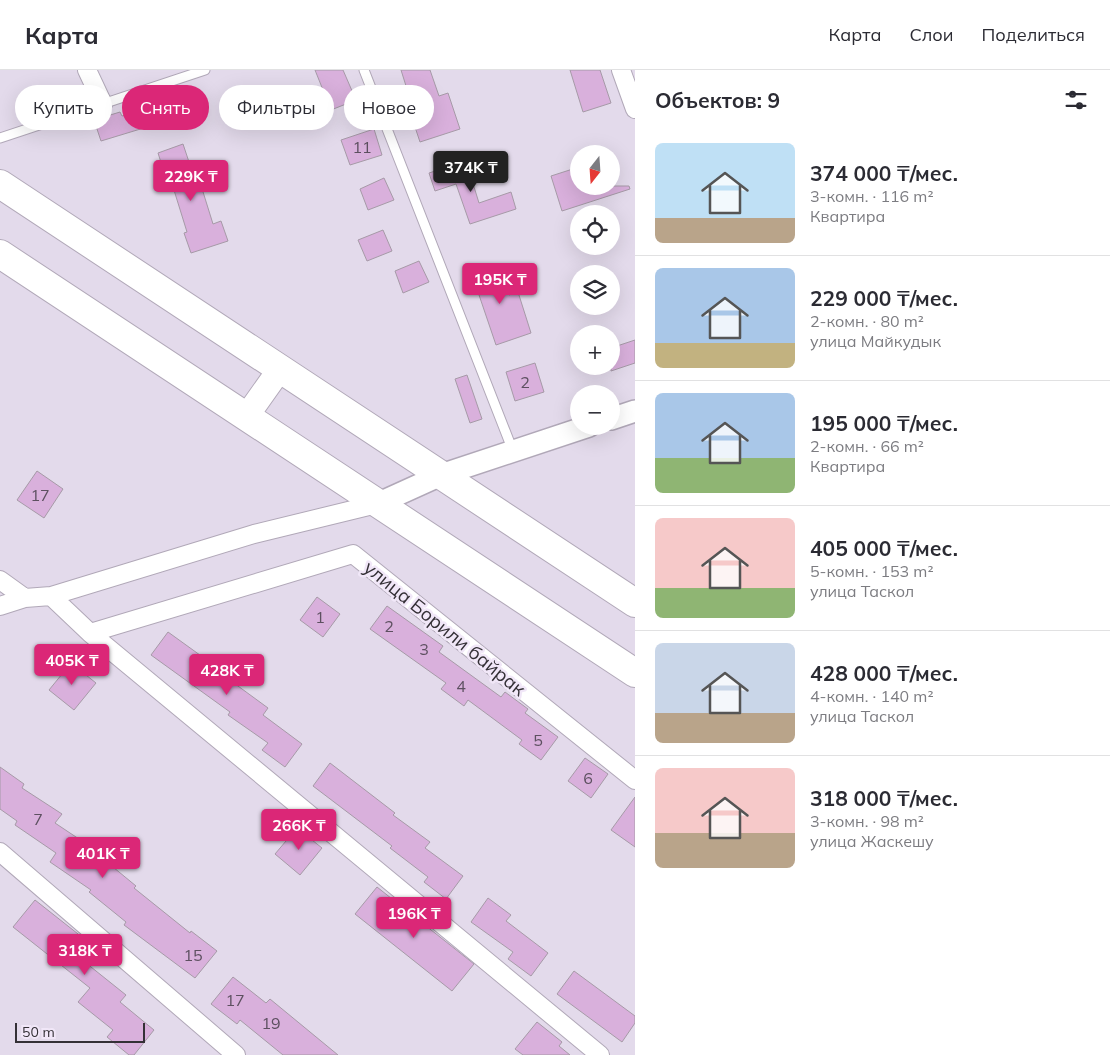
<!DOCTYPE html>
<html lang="ru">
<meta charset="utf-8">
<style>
:root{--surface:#fff;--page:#f7f7f7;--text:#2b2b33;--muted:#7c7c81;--line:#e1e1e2;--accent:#db2777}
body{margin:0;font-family:Mulish,sans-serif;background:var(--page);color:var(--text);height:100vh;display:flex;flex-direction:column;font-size:19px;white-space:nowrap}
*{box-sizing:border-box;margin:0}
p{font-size:16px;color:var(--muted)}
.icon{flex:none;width:28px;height:28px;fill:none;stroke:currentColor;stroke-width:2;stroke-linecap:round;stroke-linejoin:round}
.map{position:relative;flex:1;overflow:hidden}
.drawer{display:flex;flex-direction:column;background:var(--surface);width:475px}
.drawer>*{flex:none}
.top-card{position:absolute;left:15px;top:15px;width:475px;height:45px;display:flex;gap:10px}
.needle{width:32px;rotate:197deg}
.fabs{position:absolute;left:570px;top:75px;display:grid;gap:10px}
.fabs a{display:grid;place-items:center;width:50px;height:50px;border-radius:50%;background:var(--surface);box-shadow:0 5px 20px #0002;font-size:25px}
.scale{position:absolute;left:15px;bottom:12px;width:130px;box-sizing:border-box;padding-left:5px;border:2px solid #343036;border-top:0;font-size:14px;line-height:18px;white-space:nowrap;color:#343036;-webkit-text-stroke:4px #f1e7f8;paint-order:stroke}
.price{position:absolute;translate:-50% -42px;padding:0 11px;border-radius:5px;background:var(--accent);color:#fff;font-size:16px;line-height:32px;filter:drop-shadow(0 1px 2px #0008)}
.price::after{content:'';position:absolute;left:50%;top:30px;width:15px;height:11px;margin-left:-8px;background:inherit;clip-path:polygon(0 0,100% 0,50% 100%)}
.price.selected{background:#222;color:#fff}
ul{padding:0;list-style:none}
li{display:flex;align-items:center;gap:15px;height:125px;padding:0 20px}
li+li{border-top:1px solid var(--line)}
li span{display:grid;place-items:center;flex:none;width:140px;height:100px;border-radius:8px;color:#555}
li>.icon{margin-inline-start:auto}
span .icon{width:60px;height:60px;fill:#fffc;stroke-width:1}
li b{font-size:21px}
h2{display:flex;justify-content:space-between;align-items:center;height:60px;padding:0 20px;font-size:21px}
.pill{padding:0 18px;border-radius:22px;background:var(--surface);box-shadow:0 5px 20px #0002;font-size:18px;line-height:45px}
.pill.selected{background:var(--accent);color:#fff}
header{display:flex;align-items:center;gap:30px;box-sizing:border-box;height:70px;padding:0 25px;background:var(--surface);border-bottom:1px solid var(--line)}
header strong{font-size:24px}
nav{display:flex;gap:28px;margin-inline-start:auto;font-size:18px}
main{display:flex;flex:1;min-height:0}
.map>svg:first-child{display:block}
.building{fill:#d9b0dc;stroke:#a69aa7}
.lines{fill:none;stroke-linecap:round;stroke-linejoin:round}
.service-casing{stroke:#b1a8b8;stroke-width:11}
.minor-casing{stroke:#b1a8b8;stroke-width:20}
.tertiary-casing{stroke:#b1a8b8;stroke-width:24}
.secondary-casing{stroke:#b1a8b8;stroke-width:26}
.primary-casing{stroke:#b1a8b8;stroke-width:30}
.service{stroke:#fff;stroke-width:9}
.minor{stroke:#fff;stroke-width:18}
.tertiary{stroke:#fff;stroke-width:21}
.secondary{stroke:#fff;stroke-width:24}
.primary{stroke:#fff;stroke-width:28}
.labels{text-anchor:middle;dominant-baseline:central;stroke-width:5;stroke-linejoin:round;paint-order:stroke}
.number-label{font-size:16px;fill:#5d5060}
.street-label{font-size:19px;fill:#343036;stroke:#f1e7f8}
</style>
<header>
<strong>Карта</strong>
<nav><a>Карта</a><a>Слои</a><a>Поделиться</a></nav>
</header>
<main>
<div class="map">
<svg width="635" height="985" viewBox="0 0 635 985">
<rect width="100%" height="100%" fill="#e3daeb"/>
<path class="building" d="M 315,0 L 343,0 L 356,30 L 331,40 Z
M 401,0 L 430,0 L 439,26 L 448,23 L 460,59 L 420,72 L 408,36 L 412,35 Z
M 570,0 L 600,0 L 611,33 L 583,42 Z
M 187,25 L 193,43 L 101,71 L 94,50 L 120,42 L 122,46 Z
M 374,59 L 382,85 L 350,95 L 341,70 Z
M 183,74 L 195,110 L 199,109 L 213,154 L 221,151 L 228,171 L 191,183 L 184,163 L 187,162 L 169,104 L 165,105 L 158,83 Z
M 466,91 L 479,133 L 511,122 L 516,139 L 470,154 L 456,114 L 435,121 L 429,103 Z
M 579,97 L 579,116 L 629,116 L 630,119 L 562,141 L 551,106 Z
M 384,108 L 394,130 L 368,140 L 360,119 Z
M 383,160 L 392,181 L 367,191 L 358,170 Z
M 419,191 L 429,212 L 403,223 L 395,201 Z
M 499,194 L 509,225 L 518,222 L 531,263 L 496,275 L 478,222 L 476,223 L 469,204 Z
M 635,270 L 635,293 L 611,301 L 611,278 Z
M 535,293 L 544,322 L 515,331 L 506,302 Z
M 467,305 L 482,349 L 470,353 L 455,309 Z
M 37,401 L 63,419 L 44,448 L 17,430 Z
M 317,527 L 340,544 L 323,567 L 300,550 Z
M 387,536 L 443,576 L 439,582 L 501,627 L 505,622 L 528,639 L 525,643 L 558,667 L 541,690 L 519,674 L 522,670 L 468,630 L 464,636 L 441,619 L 446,613 L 370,559 Z
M 168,562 L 229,606 L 227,608 L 268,638 L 263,645 L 302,674 L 285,697 L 262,680 L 268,673 L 228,645 L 230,642 L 151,585 Z
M 71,593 L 96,613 L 74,640 L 49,620 Z
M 585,688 L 608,704 L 591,728 L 568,711 Z
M 330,693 L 395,743 L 393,745 L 430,772 L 425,778 L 463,806 L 446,829 L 424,812 L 428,807 L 390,778 L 392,776 L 313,716 Z
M 0,697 L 24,714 L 22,718 L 62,744 L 55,753 L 97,781 L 96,783 L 136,816 L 134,818 L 190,863 L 191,861 L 217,881 L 195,908 L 124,855 L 126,852 L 89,822 L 91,820 L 50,792 L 56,783 L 15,755 L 17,751 L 0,739 Z
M 635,727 L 635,777 L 611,760 Z
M 297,758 L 322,778 L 300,805 L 275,784 Z
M 377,817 L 474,894 L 452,921 L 355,844 Z
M 488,828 L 511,845 L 506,851 L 548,883 L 531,906 L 508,889 L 513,882 L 471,852 Z
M 35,830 L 92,875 L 81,889 L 126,925 L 120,932 L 154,960 L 134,985 L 129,985 L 107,967 L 113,960 L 78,932 L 90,918 L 13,857 Z
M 574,901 L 635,946 L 635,953 L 622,972 L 557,924 Z
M 233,907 L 266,933 L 270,929 L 338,985 L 283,985 L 240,950 L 237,954 L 211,934 Z
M 537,952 L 562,972 L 559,976 L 570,985 L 523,985 L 515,979 Z"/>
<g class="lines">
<g class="service-casing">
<path id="service" d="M 364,0 L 513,381
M 0,68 L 205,0"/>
</g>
<g class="minor-casing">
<path id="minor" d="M 87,0 L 103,34
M 621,0 L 635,39
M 0,510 L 25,528
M 51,526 L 90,563 L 600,985
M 0,536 L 25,528 L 51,526 L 254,464 L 377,434
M 90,563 L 353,484 L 635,710
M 0,782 L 236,985"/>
</g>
<g class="tertiary-casing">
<path id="tertiary" d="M 611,349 L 635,341
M 377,434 L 441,405 L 589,356"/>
</g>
<g class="secondary-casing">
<path id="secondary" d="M 246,347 L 280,299"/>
</g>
<g class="primary-casing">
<path id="primary" d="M 0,114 L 635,533
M 0,184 L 635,603"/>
</g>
<use href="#service" class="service"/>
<use href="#minor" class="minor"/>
<use href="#tertiary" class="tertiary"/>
<use href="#secondary" class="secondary"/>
<use href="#primary" class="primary"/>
</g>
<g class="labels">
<g class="number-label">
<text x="362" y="77">11</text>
<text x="525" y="312">2</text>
<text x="40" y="425">17</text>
<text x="320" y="547">1</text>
<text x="389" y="556">2</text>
<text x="424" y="579">3</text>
<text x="461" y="616">4</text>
<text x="538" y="670">5</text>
<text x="588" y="708">6</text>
<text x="38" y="749">7</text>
<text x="193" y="885">15</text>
<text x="235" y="930">17</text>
<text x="271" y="953">19</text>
</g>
<g class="street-label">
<text transform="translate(445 558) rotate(39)">улица Борили байрак</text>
</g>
</g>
</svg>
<div class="fabs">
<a><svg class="needle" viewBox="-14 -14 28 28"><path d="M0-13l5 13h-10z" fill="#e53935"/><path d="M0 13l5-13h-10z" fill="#7c7c81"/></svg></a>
<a><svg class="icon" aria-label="locate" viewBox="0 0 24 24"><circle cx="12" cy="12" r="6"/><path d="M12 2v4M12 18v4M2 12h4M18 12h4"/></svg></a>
<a><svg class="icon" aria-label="layers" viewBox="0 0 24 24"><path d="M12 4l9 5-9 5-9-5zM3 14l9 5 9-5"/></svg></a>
<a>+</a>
<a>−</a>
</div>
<div class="scale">50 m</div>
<b class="price selected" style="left:471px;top:123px">374K ₸</b>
<b class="price" style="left:191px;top:132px">229K ₸</b>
<b class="price" style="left:500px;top:235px">195K ₸</b>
<b class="price" style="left:72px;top:616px">405K ₸</b>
<b class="price" style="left:227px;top:626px">428K ₸</b>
<b class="price" style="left:299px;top:781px">266K ₸</b>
<b class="price" style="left:103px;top:809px">401K ₸</b>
<b class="price" style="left:414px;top:869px">196K ₸</b>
<b class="price" style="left:85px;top:906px">318K ₸</b>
<div class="top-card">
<a class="pill">Купить</a>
<a class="pill selected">Снять</a>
<a class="pill">Фильтры</a>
<a class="pill">Новое</a>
</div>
</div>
<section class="drawer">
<h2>Объектов: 9<svg class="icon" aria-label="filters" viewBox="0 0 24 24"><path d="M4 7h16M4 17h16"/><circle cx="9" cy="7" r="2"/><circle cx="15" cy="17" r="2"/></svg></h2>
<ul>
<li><span style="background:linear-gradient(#bfe0f5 75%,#b9a48a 0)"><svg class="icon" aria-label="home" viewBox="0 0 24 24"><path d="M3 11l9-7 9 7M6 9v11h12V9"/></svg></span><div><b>374 000 ₸/мес.</b><p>3-комн. · 116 m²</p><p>Квартира</p></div></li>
<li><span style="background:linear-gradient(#a9c7e8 75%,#c2b280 0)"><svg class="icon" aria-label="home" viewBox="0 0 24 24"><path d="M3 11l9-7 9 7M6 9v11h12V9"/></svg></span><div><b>229 000 ₸/мес.</b><p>2-комн. · 80 m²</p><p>улица Майкудык</p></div></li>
<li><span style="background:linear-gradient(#a9c7e8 65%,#8fb573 0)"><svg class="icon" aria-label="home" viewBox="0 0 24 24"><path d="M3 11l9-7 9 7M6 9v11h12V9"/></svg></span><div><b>195 000 ₸/мес.</b><p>2-комн. · 66 m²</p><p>Квартира</p></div></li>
<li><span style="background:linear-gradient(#f6c9c9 70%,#8fb573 0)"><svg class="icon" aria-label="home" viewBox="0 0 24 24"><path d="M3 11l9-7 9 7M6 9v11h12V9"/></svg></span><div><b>405 000 ₸/мес.</b><p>5-комн. · 153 m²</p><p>улица Таскол</p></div></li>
<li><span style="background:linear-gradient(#c9d6e8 70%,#b9a48a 0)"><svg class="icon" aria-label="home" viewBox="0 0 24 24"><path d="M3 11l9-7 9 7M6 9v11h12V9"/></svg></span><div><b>428 000 ₸/мес.</b><p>4-комн. · 140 m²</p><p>улица Таскол</p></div></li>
<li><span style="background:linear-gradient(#f6c9c9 65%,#b9a48a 0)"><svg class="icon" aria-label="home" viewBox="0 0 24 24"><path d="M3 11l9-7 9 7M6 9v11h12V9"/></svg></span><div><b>318 000 ₸/мес.</b><p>3-комн. · 98 m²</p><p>улица Жаскешу</p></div></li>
</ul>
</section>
</main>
